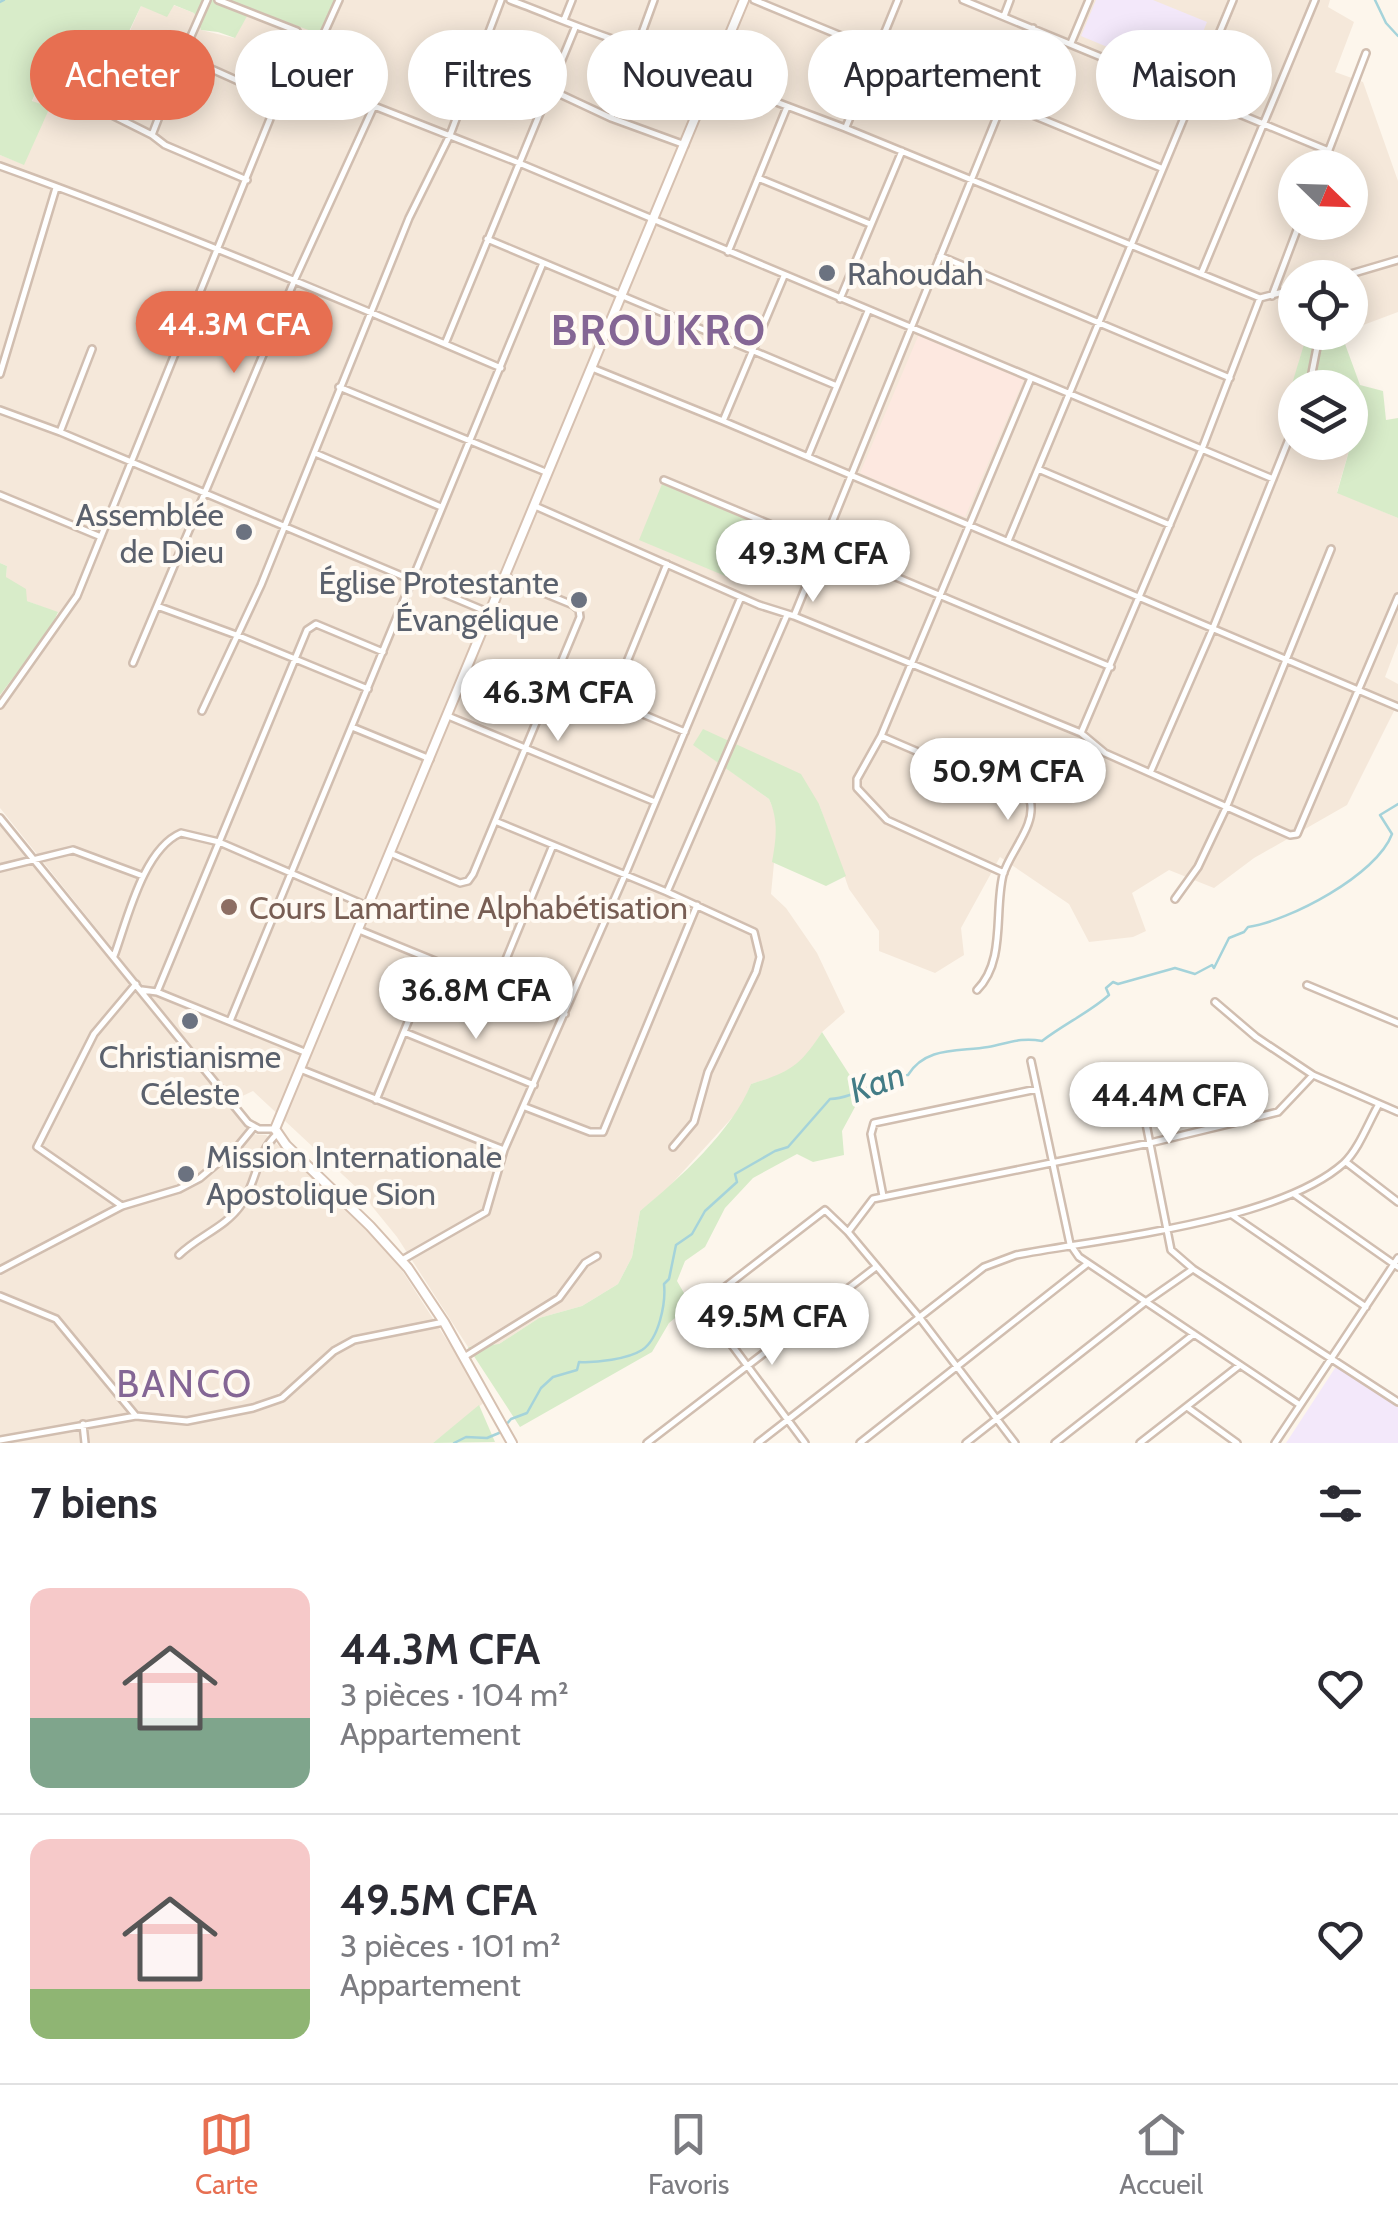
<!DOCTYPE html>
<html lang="fr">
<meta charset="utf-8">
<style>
:root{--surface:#fff;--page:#f7f7f7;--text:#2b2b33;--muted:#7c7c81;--line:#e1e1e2;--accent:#e76f51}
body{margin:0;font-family:Cabin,sans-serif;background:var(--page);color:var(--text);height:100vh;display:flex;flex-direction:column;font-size:38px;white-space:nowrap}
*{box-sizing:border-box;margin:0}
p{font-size:32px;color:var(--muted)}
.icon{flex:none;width:55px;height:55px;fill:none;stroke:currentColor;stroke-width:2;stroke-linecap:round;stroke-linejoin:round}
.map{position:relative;height:1443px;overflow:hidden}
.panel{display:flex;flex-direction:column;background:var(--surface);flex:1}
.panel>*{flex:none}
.banner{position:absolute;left:30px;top:30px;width:1340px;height:90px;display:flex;gap:20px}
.needle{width:65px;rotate:113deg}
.buttons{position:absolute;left:1278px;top:150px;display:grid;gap:20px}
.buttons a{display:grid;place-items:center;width:90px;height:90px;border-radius:50%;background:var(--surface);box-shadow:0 5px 25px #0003;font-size:50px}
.price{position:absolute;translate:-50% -85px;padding:0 22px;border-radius:35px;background:#fff;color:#222;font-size:32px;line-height:65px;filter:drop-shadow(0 2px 5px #0008)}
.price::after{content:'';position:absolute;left:50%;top:60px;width:30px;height:22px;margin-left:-15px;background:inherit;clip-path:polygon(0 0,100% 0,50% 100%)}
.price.on{background:var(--accent);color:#fff}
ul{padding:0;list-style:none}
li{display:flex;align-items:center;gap:30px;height:250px;padding:0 30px}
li+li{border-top:2px solid var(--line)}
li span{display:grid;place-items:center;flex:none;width:280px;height:200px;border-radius:20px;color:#555}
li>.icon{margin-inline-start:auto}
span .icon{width:120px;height:120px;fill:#fffc;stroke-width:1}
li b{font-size:42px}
h2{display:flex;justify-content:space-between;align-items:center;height:120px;padding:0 30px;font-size:42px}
.pill{padding:0 35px;border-radius:45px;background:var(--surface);box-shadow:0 5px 25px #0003;font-size:35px;line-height:90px}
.pill.on{background:var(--accent);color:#fff}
.menu{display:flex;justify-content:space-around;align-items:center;height:140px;border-top:2px solid var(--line);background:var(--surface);font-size:28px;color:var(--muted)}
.menu a{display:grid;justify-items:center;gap:5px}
.menu .on{color:var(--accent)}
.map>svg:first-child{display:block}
.residential{fill:#f5e8da;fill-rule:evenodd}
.commercial{fill:#fde8e0}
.education{fill:#f3e8fa}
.green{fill:#d8ecc9}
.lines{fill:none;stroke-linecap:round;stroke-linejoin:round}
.stream{stroke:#a5d3da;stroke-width:2.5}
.street-casing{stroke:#d1beb0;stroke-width:10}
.secondary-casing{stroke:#d6c0b0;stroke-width:12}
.street{stroke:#fff;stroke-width:5}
.secondary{stroke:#fff;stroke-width:8}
.worship-dot{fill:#6b7280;stroke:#fffaf3;stroke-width:4}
.education-dot{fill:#8d6e63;stroke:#fffaf3;stroke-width:4}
.labels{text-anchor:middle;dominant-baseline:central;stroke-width:8;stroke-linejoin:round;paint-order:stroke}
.worship-label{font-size:32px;fill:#5b616d;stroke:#fffaf3;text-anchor:start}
.education-label{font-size:32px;fill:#785e54;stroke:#fffaf3;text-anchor:start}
.water-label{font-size:35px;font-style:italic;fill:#437c86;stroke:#fffaf3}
.quarter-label{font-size:38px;letter-spacing:2.5px;fill:#846695;stroke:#fffaf3}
.district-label{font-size:42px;font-weight:bold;letter-spacing:2.5px;fill:#846695;stroke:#fffaf3}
</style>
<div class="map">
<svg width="1398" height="1443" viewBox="0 0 1398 1443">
<rect width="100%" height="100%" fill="#fdf6ec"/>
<path class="residential" d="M 337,0 L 1330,0 L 1328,7 L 1354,22 L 1335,72 L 1363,82 L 1398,181 L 1398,312 L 1350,330 L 1350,278 L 1295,278 L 1295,332 L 1342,333 L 1321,340 L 1293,384 L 1302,387 L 1295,388 L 1295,442 L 1350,442 L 1350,405 L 1361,409 L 1337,492 L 1398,518 L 1398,643 L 1385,677 L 1398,684 L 1398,703 L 1347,805 L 1254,858 L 1214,888 L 1169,870 L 1132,893 L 1146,931 L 1133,937 L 1089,942 L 1069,904 L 1000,857 L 961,928 L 964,955 L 935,973 L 879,951 L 879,931 L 849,889 L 819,804 L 694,745 L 769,799 L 775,813 L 777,832 L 771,894 L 786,908 L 817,953 L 845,1012 L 822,1032 L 804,1061 L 777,1076 L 751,1084 L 741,1108 L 667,1189 L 640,1211 L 632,1257 L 618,1284 L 582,1306 L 539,1318 L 499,1344 L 468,1347 L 397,1237 L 358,1189 L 253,1091 L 234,1100 L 0,808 L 0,695 L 51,628 L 58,613 L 27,601 L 6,577 L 7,566 L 0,563 L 0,155 L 23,164 L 49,107 L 32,102 L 50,58 L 108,38 L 124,44 L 141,6 L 173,5 L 194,13 L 201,30 L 234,38 L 251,9 ZM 1295,168 L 1350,168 L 1350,222 L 1295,222 Z
M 0,822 L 251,1134 L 266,1135 L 297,1161 L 365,1226 L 403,1272 L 486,1401 L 433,1443 L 0,1443 Z"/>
<path class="commercial" d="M 919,334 L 1024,379 L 965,517 L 860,473 Z"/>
<path class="education" d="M 1096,0 L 1153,0 L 1207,22 L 1184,79 L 1081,36 Z
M 1337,1365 L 1398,1405 L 1398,1443 L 1286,1443 Z"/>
<path class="green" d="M 0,0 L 337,0 L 322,35 L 251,9 L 235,38 L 218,32 L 201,30 L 194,13 L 174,5 L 167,17 L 141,6 L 123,44 L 108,38 L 90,73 L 50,59 L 32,101 L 50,107 L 24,165 L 0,155 Z
M 1341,333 L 1360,385 L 1383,391 L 1386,420 L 1398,418 L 1398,518 L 1337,493 L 1361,409 L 1350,405 L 1350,388 L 1302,387 L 1292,384 L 1305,341 L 1321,340 Z
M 662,484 L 753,522 L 730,578 L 639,540 Z
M 0,563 L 7,566 L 6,577 L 26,589 L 27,601 L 58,612 L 51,628 L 0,695 Z
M 703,729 L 801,774 L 819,804 L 846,876 L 826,886 L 772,862 C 776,839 779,821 769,799 L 693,745 Z
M 822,1032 L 862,1094 L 842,1131 L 844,1155 L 813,1162 L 797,1154 L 753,1178 L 725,1208 L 705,1247 L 685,1261 L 677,1281 L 691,1305 L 669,1323 L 652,1352 L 520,1427 L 468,1347 L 499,1344 L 539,1318 L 582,1306 L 618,1284 L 632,1257 L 640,1211 C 679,1179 732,1131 751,1084 C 790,1072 800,1066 822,1032 Z
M 479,1405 L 495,1442 L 433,1443 Z"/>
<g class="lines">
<path class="stream" d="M 1375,0 L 1386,23 L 1398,36
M 0,2 L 4,0
M 454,1443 L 466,1437 L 487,1438 L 499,1433 L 511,1419 L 527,1413 L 541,1388 L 553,1377 L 577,1370 L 579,1362 C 596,1363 628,1359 642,1350 C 659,1339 666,1303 664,1284 L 669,1279 L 676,1245 L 692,1234 L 705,1211 L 737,1182 L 735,1174 L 775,1151 L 788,1147 L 830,1099 C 857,1098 881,1076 908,1075 C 926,1046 959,1052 988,1047 C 1009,1043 1021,1037 1042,1041 C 1064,1024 1090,1012 1109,995 L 1106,988 L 1113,982 L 1118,984 L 1175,968 L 1195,974 L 1212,965 L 1214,968 L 1229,938 L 1244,932 L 1248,927 C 1289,921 1377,875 1392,834 L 1380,815 L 1398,804"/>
<g class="street-casing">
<path id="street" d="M 218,0 L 297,31 L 307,54
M 510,0 C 553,16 593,34 637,47
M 754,0 L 1161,168
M 963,0 L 1329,151
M 1004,16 L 1010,0
M 564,20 L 572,0
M 1071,43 L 1089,0
M 180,61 L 207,0
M 713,78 L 845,128 L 1260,298 L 1295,289
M 292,83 L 299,63 L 321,40 L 339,0
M 117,87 L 110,114 L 152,135
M 549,89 L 611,118 L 685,145
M 611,118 L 654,0
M 846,127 L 898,0
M 0,166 C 170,227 335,297 501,368
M 1322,168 L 1366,53
M 758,178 L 870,224
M 247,180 L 165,145 L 152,135 L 180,62 L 196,62 L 278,99
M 487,239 L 837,386
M 728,252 L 787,107
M 940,256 L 1230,378
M 1201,274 L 1315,0
M 1337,278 L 1398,260
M 1272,296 L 1300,222
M 1260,298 L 1202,449 L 1081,733 L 1105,753 L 1290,835 L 1297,834 L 1398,597
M 840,299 L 902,151
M 445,344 L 575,28
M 592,368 L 723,421 L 1398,707
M 0,374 L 56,188
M 339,387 L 548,473
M 1309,388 L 1320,332
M 0,410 L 60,432 L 490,613
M 723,421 L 784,276
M 60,432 L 92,349
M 315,453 L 441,507
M 808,456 L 868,311
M 1038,469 L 1170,525
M 664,480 L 1111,667
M 0,495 L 101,537
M 535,506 L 759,605 L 794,616 L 1081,733
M 1008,541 L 1233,0
M 157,606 L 239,636 L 368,689
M 794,616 L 1033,28
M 133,663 L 295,279 L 374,106
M 555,677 L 685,732
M 611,701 L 667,564
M 0,705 L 77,596 L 278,99 L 297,82 L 374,106 L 519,163 L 1273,479
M 202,711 L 261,585 L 409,218 L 450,135 L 501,0
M 448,716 L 655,802
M 352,727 L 430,759
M 881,736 L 1030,800 C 1037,825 1010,851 1003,875 C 994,911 1006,961 977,990
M 1150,773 L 1213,628 L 1295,424
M 0,818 L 248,1123 L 259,1129 L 275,1129
M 495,821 L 667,892 L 754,932 L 760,957 L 756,972 L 708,1072 L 694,1122 L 673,1147
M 390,853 L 460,883 L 468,881 L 473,874 L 580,617 L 579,610 L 573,605 L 505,577
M 0,868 L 73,850 L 143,876
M 1004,873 L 887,820 L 857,788 L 857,779 L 881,736 L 1031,378
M 667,892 L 787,615
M 1175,899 L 1198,867 L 1226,808 L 1331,549
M 359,930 L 565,1014
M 114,956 C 127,921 143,849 181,833 L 219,842 L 367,906
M 1307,985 L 1398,1023
M 495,986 L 553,845
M 142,990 L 157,992 L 307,1053
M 157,992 L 307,630 L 316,624 L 383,652
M 1215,1002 L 1256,1037 L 1313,1075 L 1398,1112
M 230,1021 L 543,263
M 404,1032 L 534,1085
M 1031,1061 L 1070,1244 L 1079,1257 L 1300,1405
M 300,1069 L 504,1150
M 1136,1073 L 1171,1250 L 1193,1269 L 1398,1402
M 376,1100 L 433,961
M 525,1107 L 590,1132 L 603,1132 L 697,905
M 1346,1162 L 1398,1202
M 1294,1194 L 1398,1267
M 883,1196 L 871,1134 L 874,1123 L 1037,1089
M 122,1206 L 37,1147 L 94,1034 L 136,984
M 1232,1215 L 1366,1307
M 848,1232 L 873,1199 L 1150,1143 L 1262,1116 L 1278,1112 L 1313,1075
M 179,1255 C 198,1236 225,1228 241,1205 C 257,1183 256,1153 277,1134
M 402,1260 L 486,1212 L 504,1150 L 625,875 L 741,597
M 0,1270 L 122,1206 L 179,1189 L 200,1178 L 239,1145 L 253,1128
M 0,1296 L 56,1319 L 136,1416
M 464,1357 L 559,1298 L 585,1263 L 597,1256
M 1187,1407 L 1237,1443
M 83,1424 L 85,1443
M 0,1440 L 136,1416 L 187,1421 L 253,1408 L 282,1398 L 334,1351 L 354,1340 L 444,1322
M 647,1443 L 876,1267
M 758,1443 L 984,1267 L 1016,1255 C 1105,1238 1278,1222 1344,1163 C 1359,1149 1369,1121 1379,1104
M 805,1443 L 702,1305 L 825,1210 L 848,1232 L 920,1318 L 1015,1443
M 860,1443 L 1087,1264
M 966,1443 L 1144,1303 L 1193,1269
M 1055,1443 L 1194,1334
M 1140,1443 L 1240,1365
M 1275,1443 L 1398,1258"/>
</g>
<g class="secondary-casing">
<path id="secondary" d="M 512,1443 L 444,1322 L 408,1268 L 370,1226 L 286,1145 L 275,1129 L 744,0"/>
</g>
<use href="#street" class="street"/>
<use href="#secondary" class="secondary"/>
</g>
<g class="worship-dot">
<circle cx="827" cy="273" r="10"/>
<circle cx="244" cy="532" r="10"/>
<circle cx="579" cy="600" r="10"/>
<circle cx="190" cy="1021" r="10"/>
<circle cx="186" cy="1174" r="10"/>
</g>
<circle class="education-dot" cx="229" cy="907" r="10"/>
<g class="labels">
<g class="worship-label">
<text x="847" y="273">Rahoudah</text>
<text x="224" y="514" text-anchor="end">Assemblée<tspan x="224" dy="37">de Dieu</tspan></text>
<text x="559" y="582" text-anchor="end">Église Protestante<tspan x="559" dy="37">Évangélique</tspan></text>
<text x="190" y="1056" text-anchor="middle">Christianisme<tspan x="190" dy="37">Céleste</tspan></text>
<text x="206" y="1156">Mission Internationale<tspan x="206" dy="37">Apostolique Sion</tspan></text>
</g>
<g class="education-label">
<text x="249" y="907">Cours Lamartine Alphabétisation</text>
</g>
<g class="water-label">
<text transform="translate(877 1082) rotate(-20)">Kan</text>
</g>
<g class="quarter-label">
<text x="185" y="1383">BANCO</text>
</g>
<g class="district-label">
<text x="659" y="330">BROUKRO</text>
</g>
</g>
</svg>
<div class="buttons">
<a><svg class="needle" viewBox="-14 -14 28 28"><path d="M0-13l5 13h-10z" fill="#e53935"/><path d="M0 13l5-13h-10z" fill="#7c7c81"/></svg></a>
<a><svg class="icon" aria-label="locate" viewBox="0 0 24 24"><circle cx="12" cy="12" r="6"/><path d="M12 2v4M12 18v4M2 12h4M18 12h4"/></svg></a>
<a><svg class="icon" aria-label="layers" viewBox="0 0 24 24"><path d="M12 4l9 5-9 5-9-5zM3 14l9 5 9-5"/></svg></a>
</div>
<b class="price on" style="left:234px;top:376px">44.3M CFA</b>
<b class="price" style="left:813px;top:605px">49.3M CFA</b>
<b class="price" style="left:558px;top:744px">46.3M CFA</b>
<b class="price" style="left:1008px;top:823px">50.9M CFA</b>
<b class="price" style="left:476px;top:1042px">36.8M CFA</b>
<b class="price" style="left:1169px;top:1147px">44.4M CFA</b>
<b class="price" style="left:772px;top:1368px">49.5M CFA</b>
<div class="banner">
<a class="pill on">Acheter</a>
<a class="pill">Louer</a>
<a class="pill">Filtres</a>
<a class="pill">Nouveau</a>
<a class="pill">Appartement</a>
<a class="pill">Maison</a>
</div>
</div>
<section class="panel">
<h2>7 biens<svg class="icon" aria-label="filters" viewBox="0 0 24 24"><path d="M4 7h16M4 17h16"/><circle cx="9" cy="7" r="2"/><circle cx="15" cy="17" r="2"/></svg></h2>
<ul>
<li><span style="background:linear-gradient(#f6c9c9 65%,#7fa58c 0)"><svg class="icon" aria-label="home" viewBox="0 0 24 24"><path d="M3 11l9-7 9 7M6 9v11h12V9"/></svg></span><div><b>44.3M CFA</b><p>3 pièces · 104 m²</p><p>Appartement</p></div><svg class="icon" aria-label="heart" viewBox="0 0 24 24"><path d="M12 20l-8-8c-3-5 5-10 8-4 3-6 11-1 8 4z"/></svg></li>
<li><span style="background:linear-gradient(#f6c9c9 75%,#8fb573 0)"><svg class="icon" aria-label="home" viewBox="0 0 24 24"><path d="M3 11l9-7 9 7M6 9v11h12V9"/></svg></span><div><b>49.5M CFA</b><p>3 pièces · 101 m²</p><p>Appartement</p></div><svg class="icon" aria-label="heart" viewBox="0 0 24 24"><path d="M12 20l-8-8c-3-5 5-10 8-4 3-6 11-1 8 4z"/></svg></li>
</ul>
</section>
<nav class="menu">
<a class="on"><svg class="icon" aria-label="map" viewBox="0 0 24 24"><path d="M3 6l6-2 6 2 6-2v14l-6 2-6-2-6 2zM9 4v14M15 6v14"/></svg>Carte</a>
<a><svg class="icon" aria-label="saved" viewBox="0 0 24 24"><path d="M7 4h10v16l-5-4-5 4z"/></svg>Favoris</a>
<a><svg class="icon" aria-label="home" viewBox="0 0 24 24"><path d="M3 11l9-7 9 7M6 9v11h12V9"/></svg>Accueil</a>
</nav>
